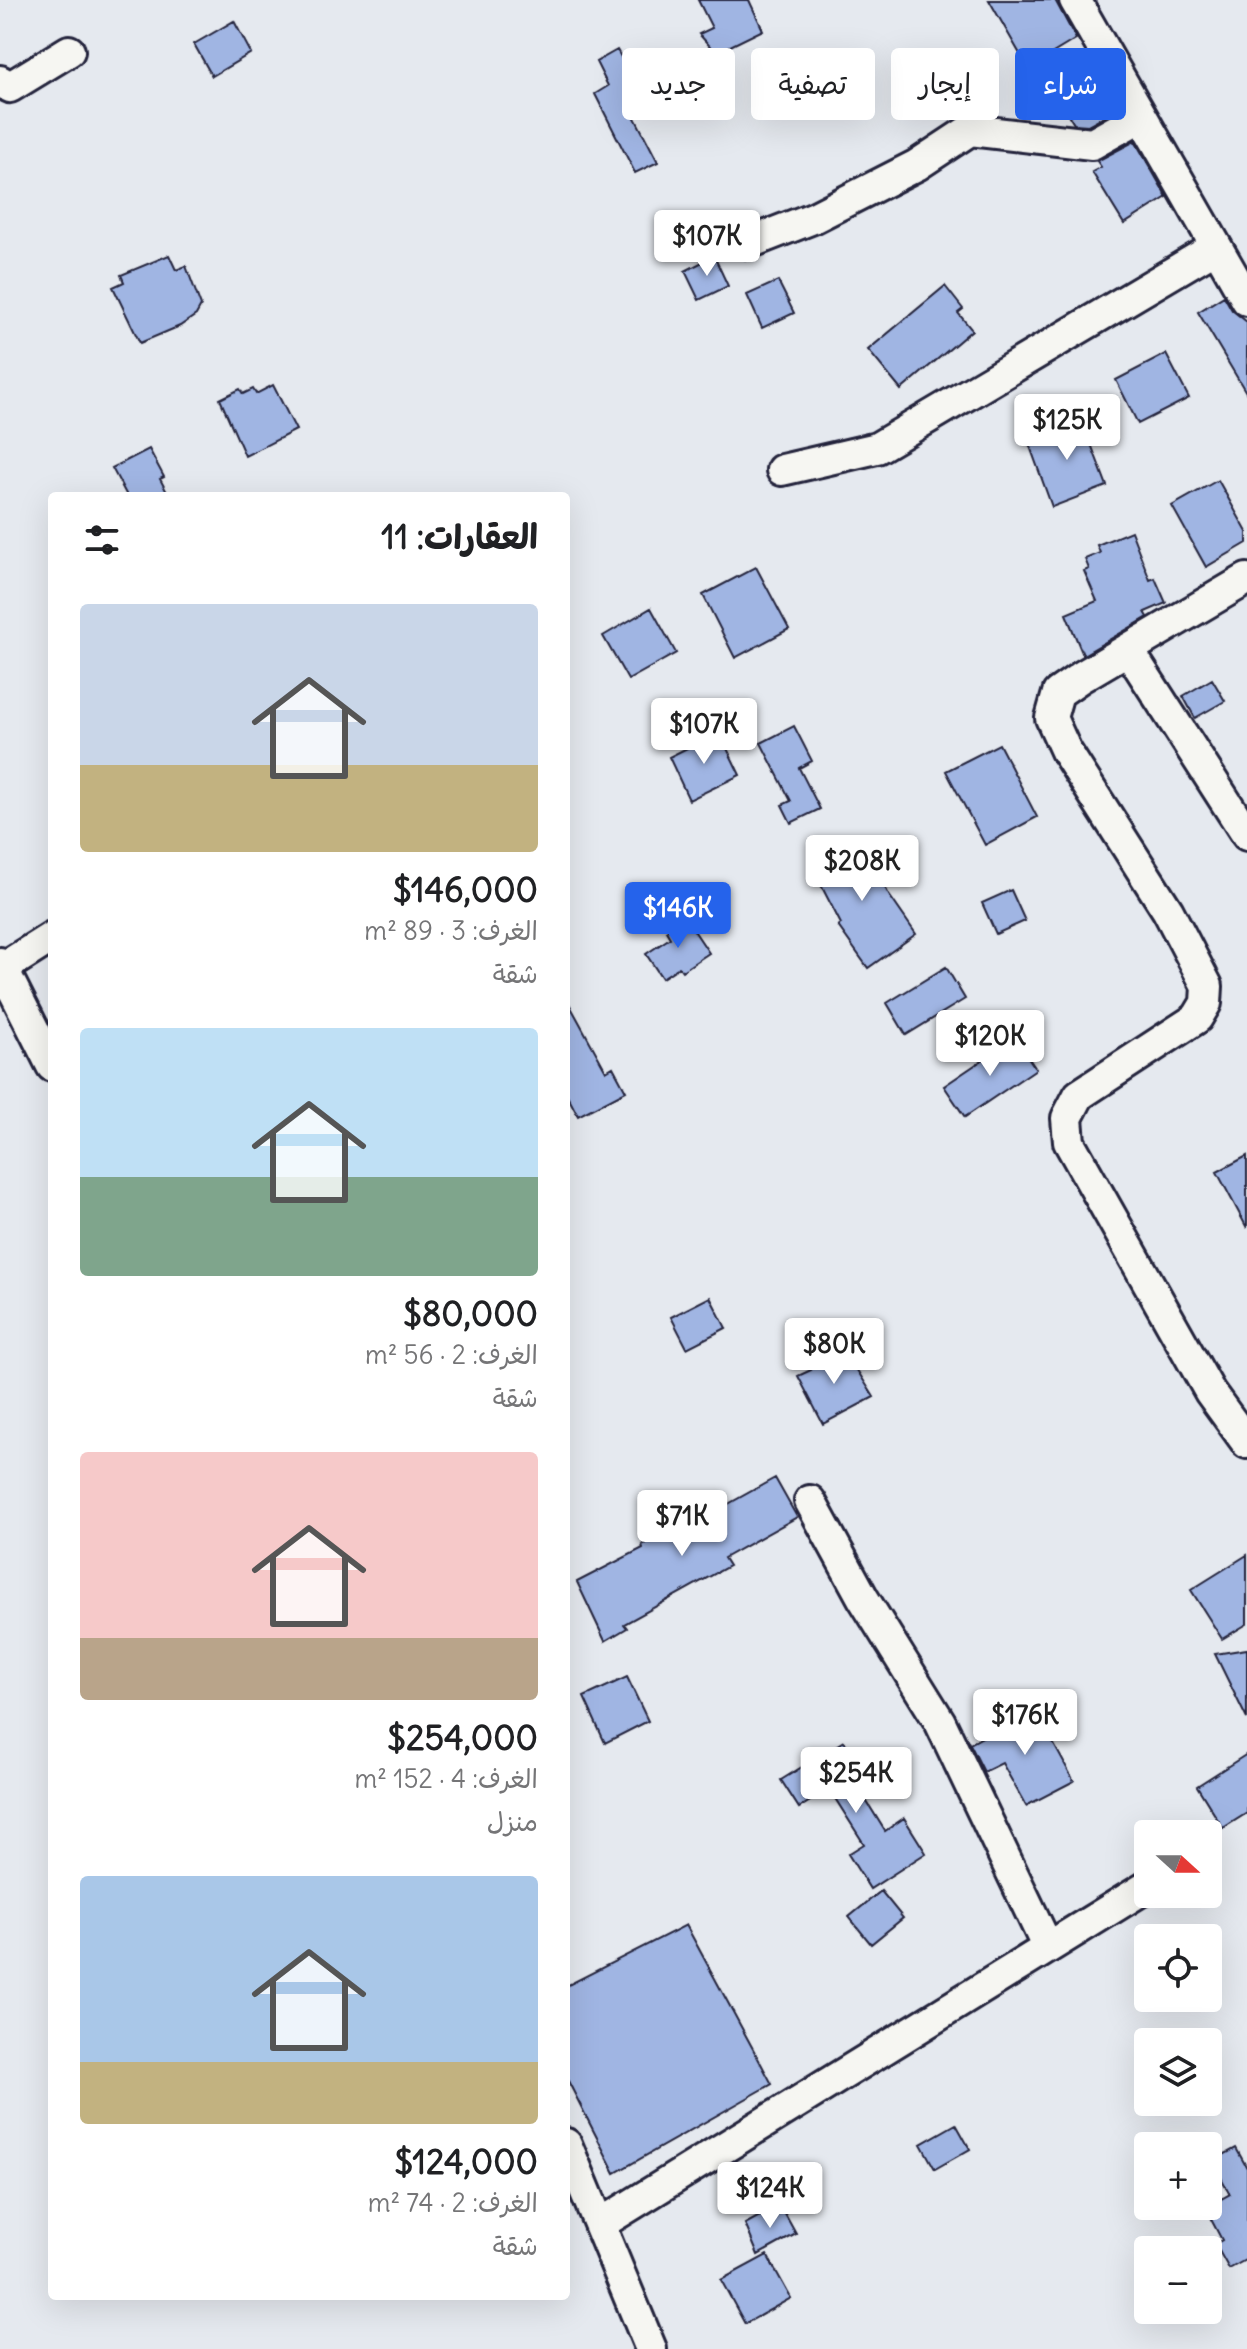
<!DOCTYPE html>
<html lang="ar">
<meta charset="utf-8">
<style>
:root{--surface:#fff;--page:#f6f6f6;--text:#202124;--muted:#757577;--accent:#2563eb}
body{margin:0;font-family:Delius,"Playpen Sans Arabic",sans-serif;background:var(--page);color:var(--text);direction:rtl;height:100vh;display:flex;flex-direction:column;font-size:30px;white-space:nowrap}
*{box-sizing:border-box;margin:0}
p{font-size:26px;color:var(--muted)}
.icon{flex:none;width:44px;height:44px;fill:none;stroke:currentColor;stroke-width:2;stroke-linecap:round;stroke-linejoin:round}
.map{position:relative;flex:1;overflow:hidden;direction:ltr}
.panel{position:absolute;left:48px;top:492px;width:522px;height:1808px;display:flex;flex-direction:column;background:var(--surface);border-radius:8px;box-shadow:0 8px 32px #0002;direction:rtl}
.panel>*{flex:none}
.banner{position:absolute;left:594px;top:48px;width:532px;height:72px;direction:rtl;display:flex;gap:16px}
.needle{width:52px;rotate:111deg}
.buttons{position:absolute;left:1134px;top:1820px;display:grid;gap:16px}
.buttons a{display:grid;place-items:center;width:88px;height:88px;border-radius:8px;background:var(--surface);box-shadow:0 8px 32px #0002;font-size:40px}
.price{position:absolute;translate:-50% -68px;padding:0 18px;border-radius:8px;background:#fff;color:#222;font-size:26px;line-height:52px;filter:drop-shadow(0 2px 4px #0008)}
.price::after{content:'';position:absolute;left:50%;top:48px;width:24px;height:18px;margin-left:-12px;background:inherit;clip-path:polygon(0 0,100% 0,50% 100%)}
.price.selected{background:var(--accent);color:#fff}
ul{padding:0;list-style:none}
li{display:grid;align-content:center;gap:16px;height:424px;padding:0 32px}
li span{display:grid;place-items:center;height:248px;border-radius:8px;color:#555}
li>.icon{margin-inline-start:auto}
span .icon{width:144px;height:144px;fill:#fffc;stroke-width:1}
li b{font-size:34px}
h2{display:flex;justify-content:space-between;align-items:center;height:96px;padding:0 32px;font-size:34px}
.tag{padding:0 28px;border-radius:8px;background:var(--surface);box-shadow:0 8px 32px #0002;font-size:28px;line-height:72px}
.tag.selected{background:var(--accent);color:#fff}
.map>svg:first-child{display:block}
.building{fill:#a0b5e3;stroke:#22223b;stroke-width:2}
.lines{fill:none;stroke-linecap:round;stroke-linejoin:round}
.minor-casing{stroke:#22223b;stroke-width:36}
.minor{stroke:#f6f6f2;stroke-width:30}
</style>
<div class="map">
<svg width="1247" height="2349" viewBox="0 0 1247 2349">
<rect width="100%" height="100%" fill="#e5e9ef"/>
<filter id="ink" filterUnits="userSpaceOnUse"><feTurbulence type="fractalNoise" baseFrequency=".0125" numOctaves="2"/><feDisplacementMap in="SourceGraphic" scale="16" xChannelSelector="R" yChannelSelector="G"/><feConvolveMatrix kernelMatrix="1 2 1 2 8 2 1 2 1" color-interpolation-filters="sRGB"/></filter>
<g filter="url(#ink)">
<path class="building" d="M 698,0 L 749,0 L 763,30 L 716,53 L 699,34 L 712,28 Z
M 989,0 L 1055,0 L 1076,39 L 1028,68 Z
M 234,21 L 251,53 L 212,76 L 194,44 Z
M 617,50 L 625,64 L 645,54 L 665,92 L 631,110 L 658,162 L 635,173 L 595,94 L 608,86 L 596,62 Z
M 1098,76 L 1117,109 L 1088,125 L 1074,124 L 1059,100 Z
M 1135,141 L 1167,197 L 1124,224 L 1092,172 L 1101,167 L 1097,161 Z
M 169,255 L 176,270 L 186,266 L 201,306 L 196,315 L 180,326 L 140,343 L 113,287 L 124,282 L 121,275 Z
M 714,256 L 728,286 L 699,300 L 685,271 Z
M 778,281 L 794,313 L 762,328 L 747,295 Z
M 945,286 L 963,309 L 958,313 L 972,330 L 901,390 L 868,350 Z
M 1224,296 L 1232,310 L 1247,322 L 1247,394 L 1198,312 Z
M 1166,354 L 1189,398 L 1138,424 L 1116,380 Z
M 273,385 L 296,430 L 245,456 L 220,399 L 240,389 L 243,394 L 253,389 L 256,394 Z
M 1081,418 L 1107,486 L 1052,507 L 1027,438 Z
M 149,449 L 164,477 L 160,479 L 169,496 L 127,496 L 112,468 Z
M 1218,480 L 1247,532 L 1247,543 L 1206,567 L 1172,506 Z
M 1131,531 L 1150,580 L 1155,578 L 1166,603 L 1145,612 L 1148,617 L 1083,655 L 1066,614 L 1097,601 L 1084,571 L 1089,569 L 1085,559 L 1100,553 L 1097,545 Z
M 756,567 L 789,629 L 735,658 L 703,595 Z
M 651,608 L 676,653 L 628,680 L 603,636 Z
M 1212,679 L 1225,701 L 1195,718 L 1183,696 Z
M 794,726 L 812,761 L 799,768 L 820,809 L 791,823 L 782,805 L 791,801 L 761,743 Z
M 719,732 L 740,775 L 689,800 L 669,757 Z
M 999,744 L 1037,817 L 985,845 L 946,771 Z
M 859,838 L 889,895 L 916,934 L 868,968 L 838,926 L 841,924 L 810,864 Z
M 1011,890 L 1025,921 L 996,934 L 982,903 Z
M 685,917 L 709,953 L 682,971 L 679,967 L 662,978 L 646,954 L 670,938 L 666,931 Z
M 946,967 L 965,999 L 906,1035 L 887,1003 Z
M 566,998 L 606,1071 L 613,1067 L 626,1091 L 578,1116 L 566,1093 Z
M 1015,1038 L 1036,1069 L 965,1117 L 944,1086 Z
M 1247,1156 L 1247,1228 L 1217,1172 Z
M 710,1297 L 726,1328 L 687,1348 L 671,1317 Z
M 845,1351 L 874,1397 L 823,1424 L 798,1376 L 811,1370 L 807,1363 L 827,1352 L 831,1359 Z
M 775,1478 L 797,1517 L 724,1558 L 729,1566 L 624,1624 L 627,1628 L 605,1641 L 577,1582 L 643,1548 L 642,1545 L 700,1513 L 703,1518 Z
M 1247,1555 L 1247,1624 L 1222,1639 L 1191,1590 Z
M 1247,1649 L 1247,1719 L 1215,1654 Z
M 627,1677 L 648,1721 L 605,1743 L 584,1697 Z
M 1034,1708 L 1074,1781 L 1026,1806 L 1002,1763 L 984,1772 L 970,1744 Z
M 844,1741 L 861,1769 L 851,1776 L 885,1831 L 904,1818 L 926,1853 L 870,1889 L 848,1854 L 864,1844 L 829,1789 L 799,1808 L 781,1780 Z
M 1247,1754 L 1247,1813 L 1223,1828 L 1197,1786 Z
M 881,1891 L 903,1918 L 871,1944 L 849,1917 Z
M 686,1925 L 772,2084 L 615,2173 L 566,2077 L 566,1986 Z
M 956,2124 L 970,2149 L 935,2169 L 921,2144 Z
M 1236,2148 L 1247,2168 L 1247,2259 L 1229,2269 L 1215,2244 L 1222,2240 L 1205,2208 L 1230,2194 L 1212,2161 Z
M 780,2205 L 796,2234 L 758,2255 L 745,2224 Z
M 767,2255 L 791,2298 L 745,2324 L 721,2280 Z"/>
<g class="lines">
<g class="minor-casing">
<path id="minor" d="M 1075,0 L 1247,300
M 0,81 L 10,87 L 69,51
M 749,243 L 813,218 L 917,165 L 970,130 L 1092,144 L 1140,117
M 782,470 L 877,448 L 1216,247
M 1247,579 L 1081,677 L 1058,693 L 1051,718 L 1066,751 L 1168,911 L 1207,986 L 1206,1003 L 1197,1018 L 1079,1095 L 1067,1118 L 1069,1142 L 1210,1392 L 1247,1443
M 1129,651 L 1247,835
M 0,963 L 52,1066
M 3,968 L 52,937
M 810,1501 L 863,1598 L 940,1722 L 1047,1946
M 566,2144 L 651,2349
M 602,2223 L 1148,1886"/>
</g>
<use href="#minor" class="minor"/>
</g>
</g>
</svg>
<div class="buttons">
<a><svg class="needle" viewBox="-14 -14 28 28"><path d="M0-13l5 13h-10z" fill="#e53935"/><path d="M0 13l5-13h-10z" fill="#757577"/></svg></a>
<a><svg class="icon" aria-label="locate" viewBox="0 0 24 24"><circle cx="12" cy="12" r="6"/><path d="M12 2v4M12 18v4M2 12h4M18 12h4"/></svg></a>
<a><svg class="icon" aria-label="layers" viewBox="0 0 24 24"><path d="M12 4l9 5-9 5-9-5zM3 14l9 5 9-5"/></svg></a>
<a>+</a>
<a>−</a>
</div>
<b class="price" style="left:707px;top:278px">$107K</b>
<b class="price" style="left:1067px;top:462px">$125K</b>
<b class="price" style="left:704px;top:766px">$107K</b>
<b class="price" style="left:862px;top:903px">$208K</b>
<b class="price selected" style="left:678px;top:950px">$146K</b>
<b class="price" style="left:990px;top:1078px">$120K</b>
<b class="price" style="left:834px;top:1386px">$80K</b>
<b class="price" style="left:682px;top:1558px">$71K</b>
<b class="price" style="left:1025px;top:1757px">$176K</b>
<b class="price" style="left:856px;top:1815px">$254K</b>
<b class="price" style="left:770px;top:2230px">$124K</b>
<div class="banner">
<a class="tag selected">شراء</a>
<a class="tag">إيجار</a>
<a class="tag">تصفية</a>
<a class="tag">جديد</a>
</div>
<section class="panel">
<h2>العقارات: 11<svg class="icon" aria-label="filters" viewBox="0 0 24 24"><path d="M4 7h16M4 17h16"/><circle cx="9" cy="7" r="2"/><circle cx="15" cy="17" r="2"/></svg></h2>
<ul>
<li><span style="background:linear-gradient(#c9d6e8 65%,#c2b280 0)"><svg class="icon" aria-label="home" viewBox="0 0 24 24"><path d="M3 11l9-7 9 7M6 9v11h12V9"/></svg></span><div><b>$146,000</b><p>الغرف: 3 · 89 m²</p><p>شقة</p></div></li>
<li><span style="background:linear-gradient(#bfe0f5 60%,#7fa58c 0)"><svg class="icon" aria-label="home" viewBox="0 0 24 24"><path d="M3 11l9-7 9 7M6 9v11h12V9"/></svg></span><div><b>$80,000</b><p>الغرف: 2 · 56 m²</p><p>شقة</p></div></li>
<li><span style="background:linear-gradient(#f6c9c9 75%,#b9a48a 0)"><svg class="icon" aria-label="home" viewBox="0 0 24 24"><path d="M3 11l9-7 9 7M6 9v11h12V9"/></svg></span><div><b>$254,000</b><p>الغرف: 4 · 152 m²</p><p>منزل</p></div></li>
<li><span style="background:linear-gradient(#a9c7e8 75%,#c2b280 0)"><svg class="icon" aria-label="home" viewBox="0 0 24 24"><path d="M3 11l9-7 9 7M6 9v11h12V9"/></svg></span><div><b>$124,000</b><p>الغرف: 2 · 74 m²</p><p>شقة</p></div></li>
</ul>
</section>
</div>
